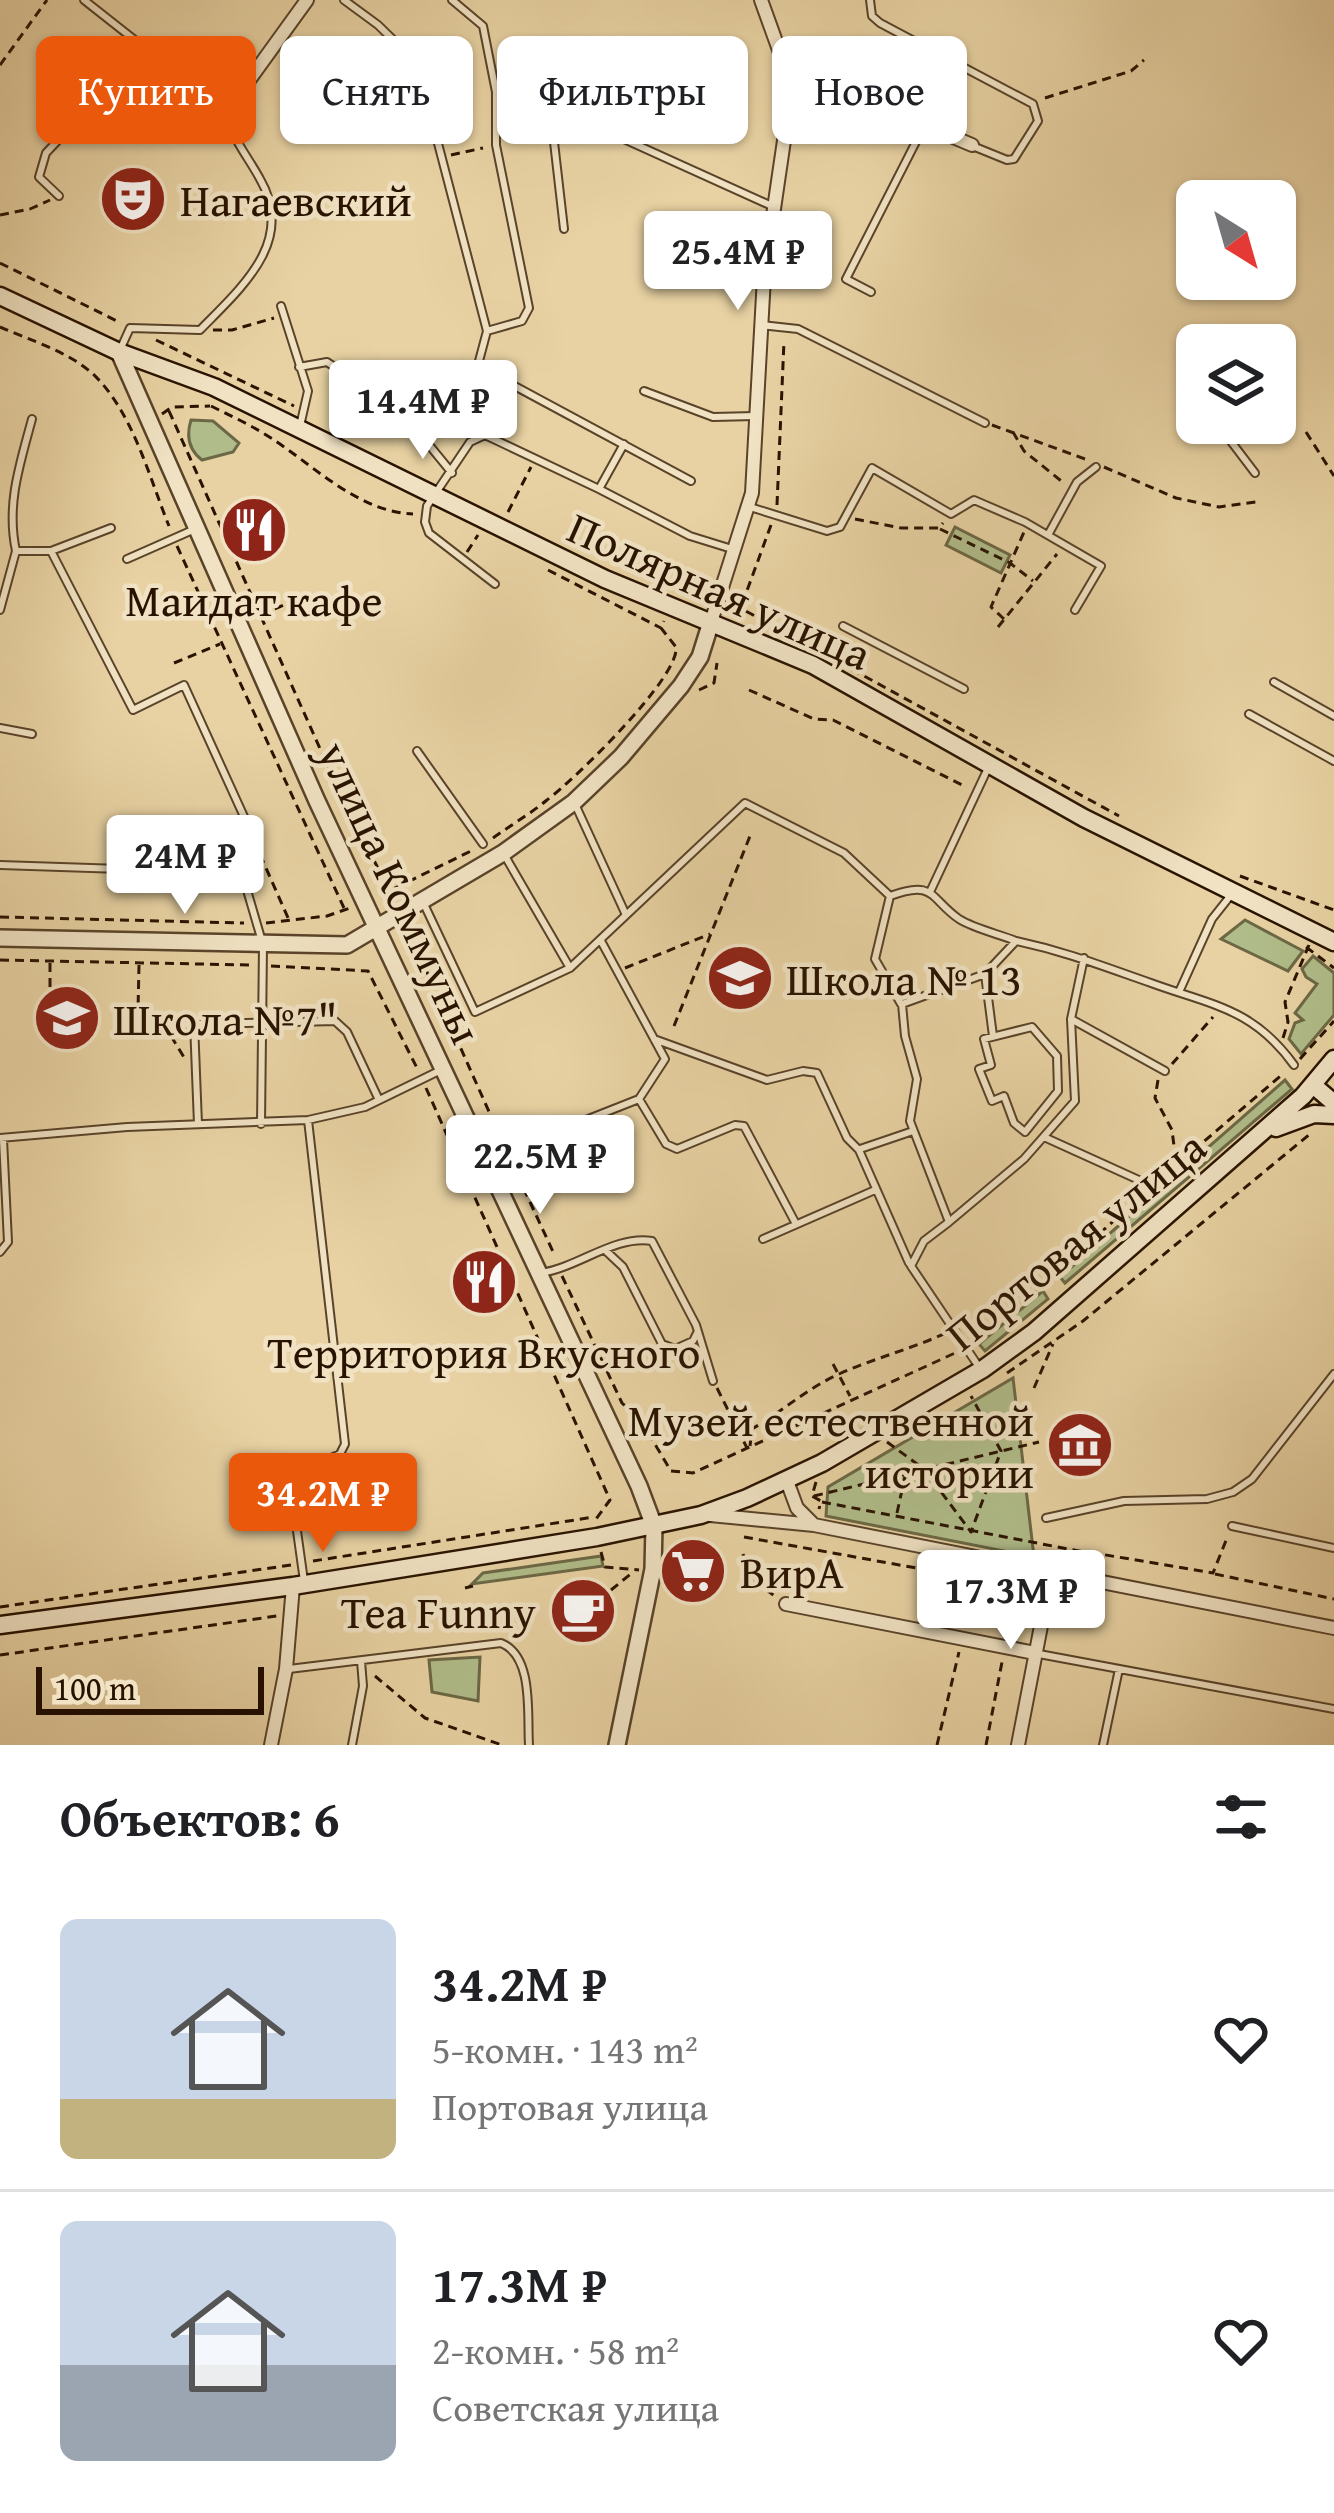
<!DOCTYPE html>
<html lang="ru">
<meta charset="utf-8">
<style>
:root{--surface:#fff;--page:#f2f2f2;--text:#202124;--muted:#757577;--line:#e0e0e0;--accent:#ea580c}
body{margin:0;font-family:"Gentium Book Plus",serif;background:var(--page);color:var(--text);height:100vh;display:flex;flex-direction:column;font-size:45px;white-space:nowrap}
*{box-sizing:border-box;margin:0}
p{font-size:39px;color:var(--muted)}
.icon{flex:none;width:66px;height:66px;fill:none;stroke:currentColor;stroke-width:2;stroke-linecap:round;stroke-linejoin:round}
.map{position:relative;height:1745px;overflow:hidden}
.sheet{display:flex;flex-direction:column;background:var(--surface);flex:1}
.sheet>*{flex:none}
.top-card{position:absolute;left:36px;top:36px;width:1263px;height:108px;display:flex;gap:24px}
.needle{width:78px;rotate:143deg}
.buttons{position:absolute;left:1176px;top:180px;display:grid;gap:24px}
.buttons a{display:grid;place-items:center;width:120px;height:120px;border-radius:18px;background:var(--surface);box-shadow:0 3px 9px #0004;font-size:60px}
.scale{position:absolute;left:36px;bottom:30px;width:228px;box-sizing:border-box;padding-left:12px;border:6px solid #291300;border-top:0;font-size:33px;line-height:42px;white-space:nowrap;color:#291300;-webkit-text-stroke:9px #f0e2c3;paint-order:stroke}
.price{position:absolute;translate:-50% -102px;padding:0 27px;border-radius:12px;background:#fff;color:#222;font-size:39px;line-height:78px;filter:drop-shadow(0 3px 6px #0008)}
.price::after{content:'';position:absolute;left:50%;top:72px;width:36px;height:27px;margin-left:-18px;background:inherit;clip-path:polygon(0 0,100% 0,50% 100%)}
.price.active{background:var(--accent);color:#fff}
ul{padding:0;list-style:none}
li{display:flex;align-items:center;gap:36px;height:300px;padding:0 60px}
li+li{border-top:3px solid var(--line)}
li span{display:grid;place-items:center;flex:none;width:336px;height:240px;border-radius:18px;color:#555}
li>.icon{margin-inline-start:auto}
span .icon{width:144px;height:144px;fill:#fffc;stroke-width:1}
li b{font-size:51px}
h2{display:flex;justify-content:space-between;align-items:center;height:144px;padding:0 60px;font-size:51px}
.tag{padding:0 42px;border-radius:18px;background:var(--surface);box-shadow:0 3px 9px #0004;font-size:42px;line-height:108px}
.tag.active{background:var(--accent);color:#fff}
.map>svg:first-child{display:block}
.green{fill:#b0bd8a;stroke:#6c6845;stroke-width:3}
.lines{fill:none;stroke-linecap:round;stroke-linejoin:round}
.service-casing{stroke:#594329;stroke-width:10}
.minor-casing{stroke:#594329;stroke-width:16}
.tertiary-casing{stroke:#594329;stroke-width:20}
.secondary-casing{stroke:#291300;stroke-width:21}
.path{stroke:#291300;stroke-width:3;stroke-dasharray:9 6;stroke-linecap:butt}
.service{stroke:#f0e2c3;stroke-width:6}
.minor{stroke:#f0e2c3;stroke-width:12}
.tertiary{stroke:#f0e2c3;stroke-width:15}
.secondary{stroke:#f0e2c3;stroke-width:16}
.labels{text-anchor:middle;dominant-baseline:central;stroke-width:9;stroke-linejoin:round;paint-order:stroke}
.poi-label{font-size:45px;fill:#291300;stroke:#f0e2c3;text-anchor:start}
.street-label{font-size:45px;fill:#291300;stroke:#f0e2c3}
</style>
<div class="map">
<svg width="1334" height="1745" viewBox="0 0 1334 1745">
<rect width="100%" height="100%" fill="#e8d2a3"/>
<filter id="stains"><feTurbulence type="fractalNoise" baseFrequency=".00167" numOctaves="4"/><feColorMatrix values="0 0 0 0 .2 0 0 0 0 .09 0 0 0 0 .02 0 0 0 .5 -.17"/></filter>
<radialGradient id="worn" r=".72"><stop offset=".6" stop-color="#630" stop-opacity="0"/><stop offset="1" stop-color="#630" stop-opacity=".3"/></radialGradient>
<path class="green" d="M 191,420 L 213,421 L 239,443 L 233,452 L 202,460 C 189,450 186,436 191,420 Z
M 955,527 L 1010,555 L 1001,573 L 946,545 Z
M 1245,920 L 1303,951 L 1288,971 L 1221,939 Z
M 1313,956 L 1334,973 L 1334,1015 L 1301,1054 L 1289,1039 L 1295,1023 L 1303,1020 L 1295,1013 L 1317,984 L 1306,977 L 1302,969 Z
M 1285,1080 L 1292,1089 L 1065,1283 L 1060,1277 Z
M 1043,1291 L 1048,1299 L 985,1351 L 979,1344 Z
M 1013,1378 L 1034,1557 L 826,1516 L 828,1487 Z
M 601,1556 L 603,1566 L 472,1584 L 483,1573 Z
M 480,1657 L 478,1701 L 432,1692 L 429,1660 Z"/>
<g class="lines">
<g class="service-casing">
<path id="service" d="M 84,0 L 226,112 C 232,139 247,155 260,179 C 296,241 242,287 200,330 L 130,328 L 120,350
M 344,0 L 378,25 L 417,63 L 487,331 L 479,361 L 483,369 L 691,481
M 452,0 L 483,26 L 496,92 L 496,145 L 529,308 L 522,321 L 487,331
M 870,0 L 872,16 L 880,23 L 1033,104 L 1038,121 L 1014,159 L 1007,160 L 975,147
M 496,92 C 532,90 556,100 584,121 L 774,207
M 59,196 L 39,177 L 46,153 L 145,48
M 564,229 L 554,142 L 566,127 L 584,121
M 871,292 L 846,279 L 923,128
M 281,306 L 308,391 L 300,426
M 761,325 L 798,329 L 985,423
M 299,367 L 327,362 L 339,370 L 416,429 L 452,473
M 644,391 L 713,417 L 755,416
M 1217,423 L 1255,473
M 599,489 L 690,536 L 732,549
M 750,507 L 827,531 L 840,527 L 872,468 L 951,514 L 974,500 L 1025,522 L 1101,566 L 1075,610
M 1048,535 L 1077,482 L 1096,467
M 16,551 C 6,504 20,464 32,419
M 51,551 L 133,710 L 184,685 L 251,832
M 127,559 L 195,529
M 495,584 L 429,533 L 425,522 L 427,506 L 470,442 L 485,435 L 599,489 L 624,444
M 0,610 L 16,551 L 51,551 L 111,528
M 843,626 L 964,689
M 1274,682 L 1334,716
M 1249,714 L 1334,761
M 0,728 L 32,734
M 417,751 L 483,844
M 575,804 L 626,915
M 0,865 L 242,873 L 263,945 L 261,1124
M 930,892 L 988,768
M 890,896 L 875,959 L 901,1004
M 423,902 L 475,1012 L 570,968 L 505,856
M 570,968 L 745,803 L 844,853 L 890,896 C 935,879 930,899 959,919 C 975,929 999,934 1016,941
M 985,974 L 993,1036
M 1179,992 L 1212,919 L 1231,895
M 1071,1019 L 1165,1071
M 194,1023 L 198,1124
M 164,1025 L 335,1021 L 347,1032 L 379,1100
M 1032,1027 L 1057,1056 L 1058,1091 L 1025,1132 L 1014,1123 L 1004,1096 L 992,1101 L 979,1069 L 991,1065 L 984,1039 Z
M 654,1039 L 767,1080 L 803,1071 L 817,1073 L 847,1138 L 859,1150 L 909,1263
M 639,1099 L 666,1144 L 677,1149 L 735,1125 L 744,1126 L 796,1224
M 1044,1137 L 1152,1186
M 0,1138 L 127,1127 L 308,1120 L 365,1107 L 441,1070
M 860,1149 L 913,1131
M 507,1151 L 639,1099 L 665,1059 L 601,941
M 949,1222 L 1024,1159 L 1075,1101 L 1071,1019 L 1084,958
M 763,1239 L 875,1190
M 605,1250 L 623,1267 L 662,1344 L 675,1349 L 693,1341 L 697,1333
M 0,1252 L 8,1242 L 3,1139
M 540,1273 C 578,1268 614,1235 652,1241 L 696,1325 L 713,1381
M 979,1367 L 911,1266 L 924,1241 L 949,1222 L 910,1121 L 917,1079 L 905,1036 L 902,1004 L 985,974 L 1016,941 C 1067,952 1102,966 1151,983 C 1211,1005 1253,1008 1294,1065
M 1046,1518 L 1124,1501 L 1207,1499 L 1233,1492 L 1252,1479 L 1334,1374
M 1232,1526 L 1334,1548
M 304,1581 L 297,1531 L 297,1473 L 340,1454 L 345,1444 L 308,1120
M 1039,1654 L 1334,1709
M 289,1669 L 501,1643 C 534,1656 527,1714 529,1745
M 352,1745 L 363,1686 L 361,1661
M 1103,1745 L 1119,1669"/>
</g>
<g class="minor-casing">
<path id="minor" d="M 792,86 L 837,88 L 972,145
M 226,112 L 307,0
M 711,622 L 752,493 L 764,277 L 792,86 L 761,0
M 787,1481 L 797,1508 L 813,1524
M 710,1515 L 814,1525 L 1334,1628
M 786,1604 L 1035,1653
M 271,1745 L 286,1669 L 293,1586
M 1018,1745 L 1052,1569"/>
</g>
<g class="tertiary-casing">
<path id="tertiary" d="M 119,352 L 317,801 L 639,1486 L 654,1526 L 653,1569 L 617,1745
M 0,938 L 347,945 L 503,853 L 574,802 L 621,757 L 681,686 L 700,657 L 711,622"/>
</g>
<g class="secondary-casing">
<path id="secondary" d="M 0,296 L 119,352 L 214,387 L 605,579 L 813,665 L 1084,818 L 1334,942
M 1313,1085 L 1334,1103
M 1276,1128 L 1314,1114 L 1334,1115
M 0,1625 L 293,1586 L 597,1537 L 701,1515 L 747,1498 L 822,1463 L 983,1369 L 1034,1332 L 1303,1096 L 1334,1059"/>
</g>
<path class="path" d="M 0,65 L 47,0
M 1045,98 L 1131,71 L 1144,60
M 122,121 L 143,123 L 172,86
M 451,155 L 483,148
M 0,215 L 30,209 L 50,200
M 0,263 L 121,323
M 0,327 C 30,340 69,352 93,374 C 133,412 149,477 169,526
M 213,330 L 232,330 L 274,318
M 156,340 L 294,406
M 211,406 C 231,416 251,425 271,438 C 314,466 359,512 413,514
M 169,411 L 339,791 L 394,900
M 162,414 L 172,407 L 210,406
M 421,423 L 432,407 L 451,410 L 478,423
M 992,425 L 1085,459
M 1013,432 L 1024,451 L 1065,484
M 1306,432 L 1334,476
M 1104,467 L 1176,498 L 1219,507 L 1256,502
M 777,505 L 784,341
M 508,512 L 531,467
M 855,519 L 901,528 L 939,528 L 943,523
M 940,529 L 1010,563 L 1033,581
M 177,546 L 344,908
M 467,552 L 478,535
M 548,570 L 661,628
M 675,589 L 707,595
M 733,604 L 1119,816
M 261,615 L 304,596
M 737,618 L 771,525
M 1004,619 L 991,607 L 1024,532
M 998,627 L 1057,554
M 174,663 L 220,644
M 699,690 L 714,683 L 717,663
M 749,690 L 814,719 L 833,720 L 966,787
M 493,838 C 511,825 530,814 547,800 C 574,780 680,677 676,647 L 661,628 L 664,621
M 254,841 L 289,920
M 1240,876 L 1334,910
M 381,895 L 475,849
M 0,917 L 244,923
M 266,923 L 327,916 L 350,908
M 406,925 L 502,1141
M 1306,947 L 1334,968
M 0,960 L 250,965
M 50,963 L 50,998
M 139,965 L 138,1010 L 156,1023
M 271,966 L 368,971 L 417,1068
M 625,968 L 710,934
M 674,1026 L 750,836
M 171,1036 L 185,1059
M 1283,1038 L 1288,1022 L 1285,1002 L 1309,945
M 1300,1059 L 1334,1021
M 1172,1064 L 1213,1017
M 1158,1080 L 1155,1098 L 1172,1130 L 1176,1162
M 426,1088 L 610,1500 L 596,1519
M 511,1161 L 555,1256
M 1159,1180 L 1284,1073
M 562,1276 L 622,1403 L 641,1421 L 671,1471 L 693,1473 L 955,1353
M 973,1340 L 1051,1278 L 1143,1194
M 833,1364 L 850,1396
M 1007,1373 L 1083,1321 L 1310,1134
M 717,1388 L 747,1448
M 1034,1388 L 1053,1344
M 887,1442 L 924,1469 L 971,1532 L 1001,1451 L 971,1396
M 750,1446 L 752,1429 C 783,1411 806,1389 839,1374 C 875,1358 911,1349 946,1333
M 816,1482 L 812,1496 L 821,1501 L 819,1509
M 814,1496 L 1039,1442
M 822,1502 L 1084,1552
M 897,1513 L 905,1476
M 744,1537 L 1033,1589
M 601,1552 L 605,1567 L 639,1570
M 743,1554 L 749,1577 L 776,1597
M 313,1561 L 594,1517
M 1084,1564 L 1088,1552 L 1213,1573 L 1227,1538
M 1215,1574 L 1334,1599
M 667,1585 C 672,1566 682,1561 700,1556
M 465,1588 L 473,1586
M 611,1590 L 633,1572
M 0,1607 L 291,1565
M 1058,1617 L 1070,1587
M 1007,1635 L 1018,1579
M 0,1655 L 277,1616
M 375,1676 L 425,1718 L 502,1745
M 937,1745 L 959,1652
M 986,1745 L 1002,1662"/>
<use href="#service" class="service"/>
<use href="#minor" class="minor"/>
<use href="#tertiary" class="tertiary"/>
<use href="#secondary" class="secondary"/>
</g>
<defs>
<g id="theatre-disc" transform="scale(3.45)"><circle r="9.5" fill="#8f2418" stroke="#f0e2c3"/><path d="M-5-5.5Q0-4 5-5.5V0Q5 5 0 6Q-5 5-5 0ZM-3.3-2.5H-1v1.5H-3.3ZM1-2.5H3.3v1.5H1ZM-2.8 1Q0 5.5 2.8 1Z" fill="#fff"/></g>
<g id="restaurant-disc" transform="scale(3.45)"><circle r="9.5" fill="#8f2418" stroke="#f0e2c3"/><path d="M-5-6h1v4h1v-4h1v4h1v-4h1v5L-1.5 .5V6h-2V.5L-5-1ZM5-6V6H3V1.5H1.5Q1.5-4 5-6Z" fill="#fff"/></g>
<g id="school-disc" transform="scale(3.45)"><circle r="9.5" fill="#8f2418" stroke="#f0e2c3"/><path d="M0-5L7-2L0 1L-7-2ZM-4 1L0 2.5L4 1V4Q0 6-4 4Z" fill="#fff"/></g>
<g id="museum-disc" transform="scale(3.45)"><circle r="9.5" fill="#8f2418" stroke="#f0e2c3"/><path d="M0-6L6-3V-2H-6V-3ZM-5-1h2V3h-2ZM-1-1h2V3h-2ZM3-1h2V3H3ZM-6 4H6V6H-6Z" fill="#fff"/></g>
<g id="supermarket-disc" transform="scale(3.45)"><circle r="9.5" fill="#8f2418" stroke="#f0e2c3"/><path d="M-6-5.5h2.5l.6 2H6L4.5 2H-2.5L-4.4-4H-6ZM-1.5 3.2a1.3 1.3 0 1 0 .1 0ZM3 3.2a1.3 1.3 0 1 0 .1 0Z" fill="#fff"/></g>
<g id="cafe-disc" transform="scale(3.45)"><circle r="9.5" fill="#8f2418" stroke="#f0e2c3"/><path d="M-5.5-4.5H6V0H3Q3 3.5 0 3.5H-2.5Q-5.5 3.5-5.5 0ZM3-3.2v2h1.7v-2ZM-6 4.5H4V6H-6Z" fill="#fff"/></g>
</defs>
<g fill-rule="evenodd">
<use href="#theatre-disc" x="133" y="199"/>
<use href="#restaurant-disc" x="254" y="530"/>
<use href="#school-disc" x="740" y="978"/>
<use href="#school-disc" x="67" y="1018"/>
<use href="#restaurant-disc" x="484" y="1282"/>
<use href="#museum-disc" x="1080" y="1445"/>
<use href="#supermarket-disc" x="693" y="1571"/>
<use href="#cafe-disc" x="583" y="1611"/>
</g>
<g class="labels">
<g class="poi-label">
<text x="180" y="199">Нагаевский</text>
<text x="254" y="599" text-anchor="middle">Маидат кафе</text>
<text x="786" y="978">Школа № 13</text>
<text x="113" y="1018">Школа №7"</text>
<text x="484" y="1351" text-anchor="middle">Территория Вкусного</text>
<text x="1034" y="1419" text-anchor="end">Музей естественной<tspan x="1034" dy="52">истории</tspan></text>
<text x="740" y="1571">ВирА</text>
<text x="536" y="1611" text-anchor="end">Tea Funny</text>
</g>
<g class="street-label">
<text transform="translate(720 590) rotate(24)">Полярная улица</text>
<text transform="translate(401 892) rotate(65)">улица Коммуны</text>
<text transform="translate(1075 1240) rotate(-39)">Портовая улица</text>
</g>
</g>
<rect width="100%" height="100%" filter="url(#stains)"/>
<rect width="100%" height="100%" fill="url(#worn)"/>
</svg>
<div class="buttons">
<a><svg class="needle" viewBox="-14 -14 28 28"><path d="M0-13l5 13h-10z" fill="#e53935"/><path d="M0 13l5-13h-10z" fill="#757577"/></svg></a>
<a><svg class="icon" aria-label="layers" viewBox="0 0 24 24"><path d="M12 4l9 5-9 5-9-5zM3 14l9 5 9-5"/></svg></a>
</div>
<div class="scale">100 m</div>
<b class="price" style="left:738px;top:313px">25.4M ₽</b>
<b class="price" style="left:423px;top:462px">14.4M ₽</b>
<b class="price" style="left:185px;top:917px">24M ₽</b>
<b class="price" style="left:540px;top:1217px">22.5M ₽</b>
<b class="price active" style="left:323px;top:1555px">34.2M ₽</b>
<b class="price" style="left:1011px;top:1652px">17.3M ₽</b>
<div class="top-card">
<a class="tag active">Купить</a>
<a class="tag">Снять</a>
<a class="tag">Фильтры</a>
<a class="tag">Новое</a>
</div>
</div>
<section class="sheet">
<h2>Объектов: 6<svg class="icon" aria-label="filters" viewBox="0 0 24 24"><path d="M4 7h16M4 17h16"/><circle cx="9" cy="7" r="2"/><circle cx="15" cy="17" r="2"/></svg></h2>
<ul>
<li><span style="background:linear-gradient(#c9d6e8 75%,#c2b280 0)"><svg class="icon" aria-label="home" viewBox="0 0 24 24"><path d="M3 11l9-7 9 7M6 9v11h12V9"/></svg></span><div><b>34.2M ₽</b><p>5-комн. · 143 m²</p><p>Портовая улица</p></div><svg class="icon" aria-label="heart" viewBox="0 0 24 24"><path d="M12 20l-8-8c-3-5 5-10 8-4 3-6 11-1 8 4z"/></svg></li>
<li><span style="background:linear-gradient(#c9d6e8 60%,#9aa5b1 0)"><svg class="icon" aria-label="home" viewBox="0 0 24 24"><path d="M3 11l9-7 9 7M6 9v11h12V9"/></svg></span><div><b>17.3M ₽</b><p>2-комн. · 58 m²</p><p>Советская улица</p></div><svg class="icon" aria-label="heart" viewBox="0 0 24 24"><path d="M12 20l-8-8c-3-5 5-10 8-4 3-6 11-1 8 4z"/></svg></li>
</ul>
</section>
